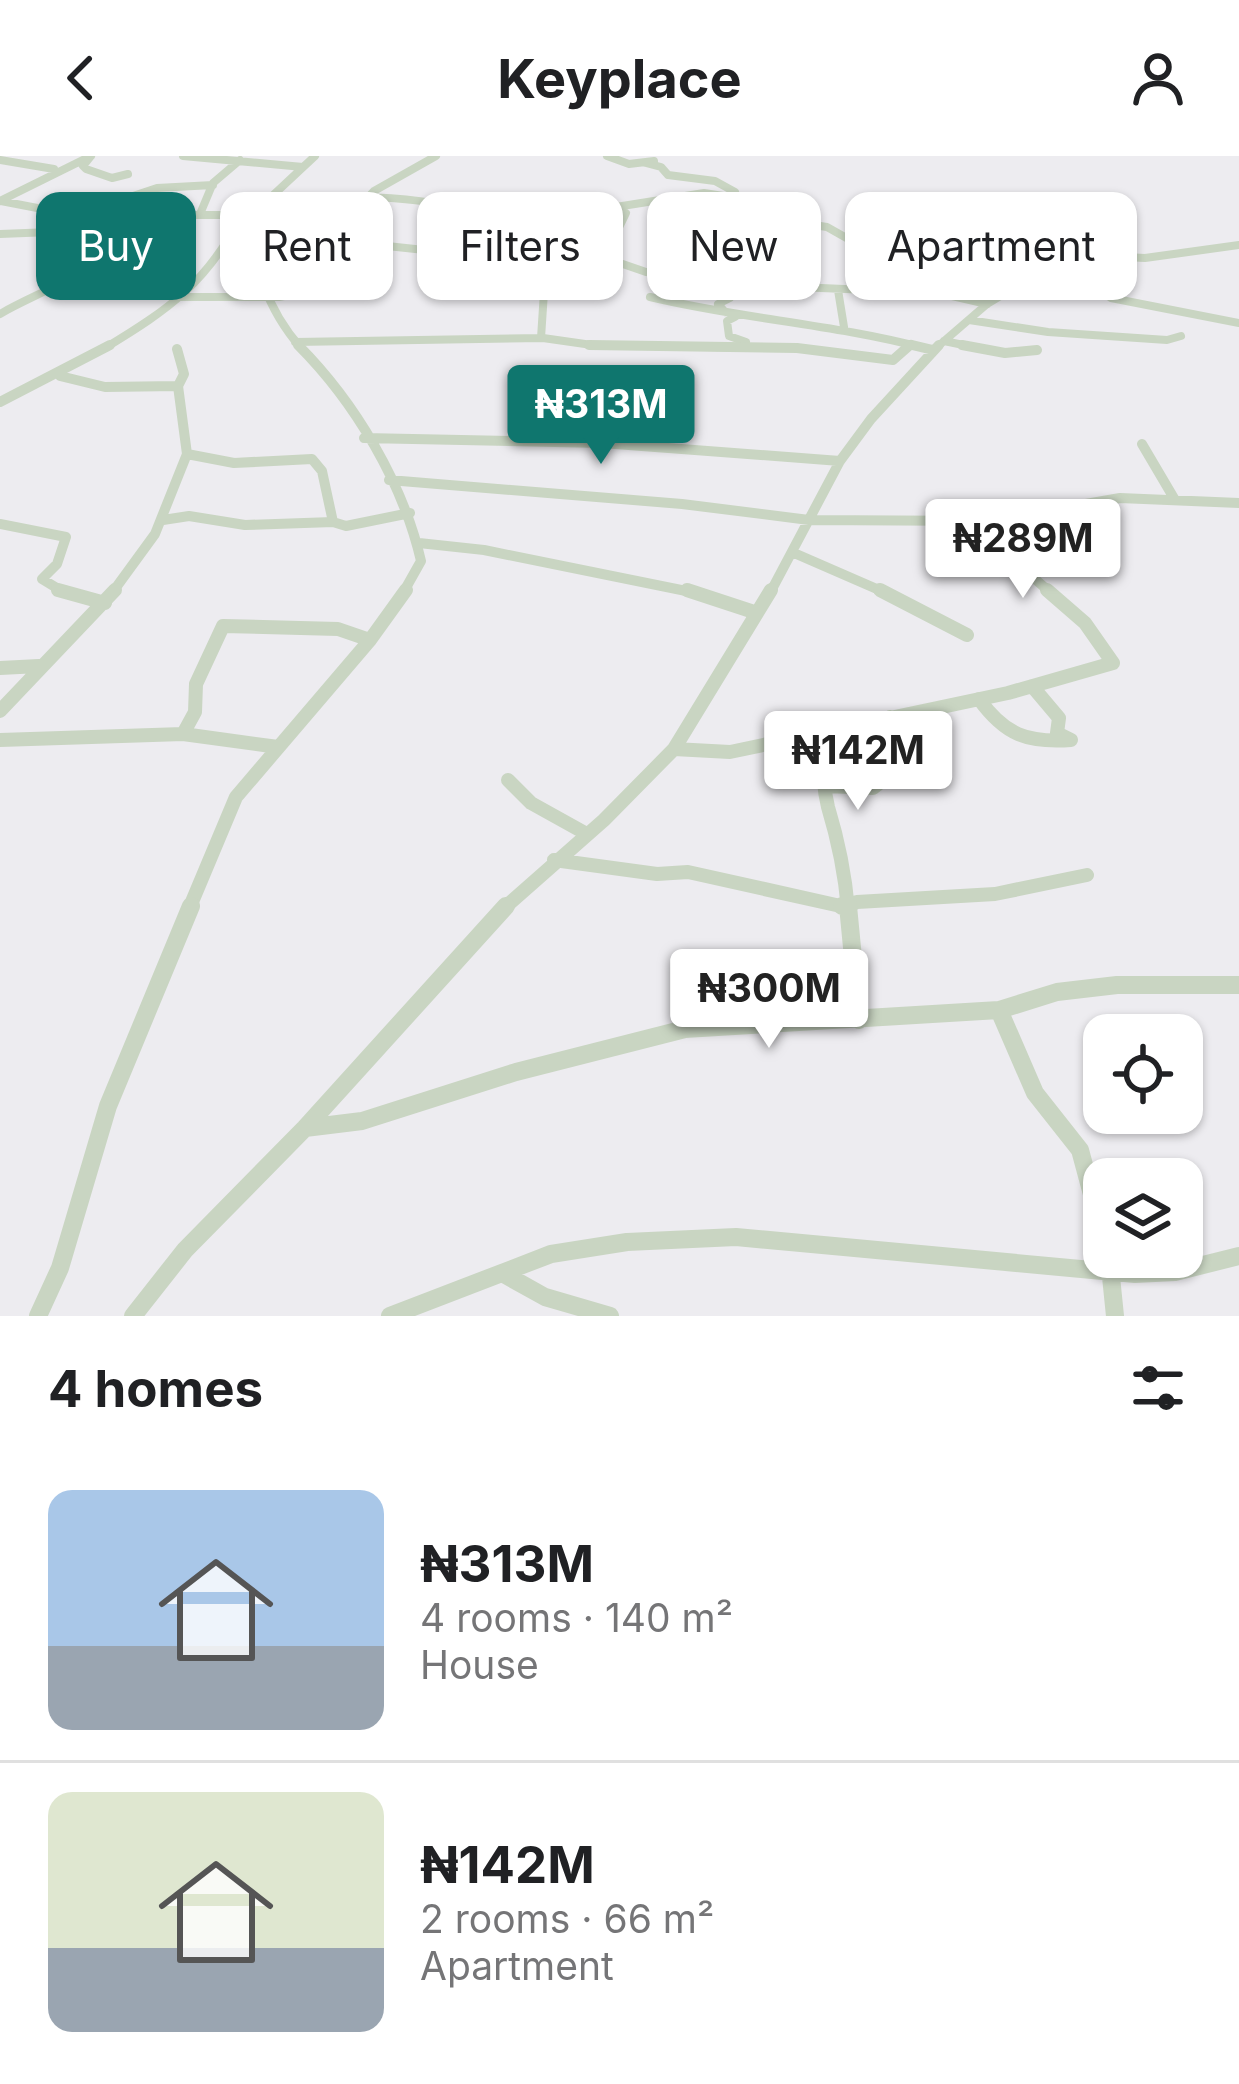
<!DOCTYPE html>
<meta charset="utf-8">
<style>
:root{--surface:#fff;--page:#f2f2f2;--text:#202124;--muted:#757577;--line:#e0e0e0;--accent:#0f766e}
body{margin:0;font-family:Inter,sans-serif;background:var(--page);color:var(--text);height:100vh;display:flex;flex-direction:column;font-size:45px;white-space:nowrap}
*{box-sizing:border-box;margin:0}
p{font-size:39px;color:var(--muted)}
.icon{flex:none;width:66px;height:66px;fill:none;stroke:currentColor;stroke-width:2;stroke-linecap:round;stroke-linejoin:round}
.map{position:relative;height:1160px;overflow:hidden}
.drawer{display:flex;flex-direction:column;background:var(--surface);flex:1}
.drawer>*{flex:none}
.banner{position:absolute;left:36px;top:36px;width:1167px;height:108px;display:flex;gap:24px}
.fabs{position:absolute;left:1083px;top:858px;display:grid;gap:24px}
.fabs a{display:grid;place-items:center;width:120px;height:120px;border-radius:24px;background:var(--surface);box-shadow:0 3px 9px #0004;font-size:60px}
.price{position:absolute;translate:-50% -102px;padding:0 27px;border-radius:12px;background:#fff;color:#222;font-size:39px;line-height:78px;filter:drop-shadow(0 3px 6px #0008)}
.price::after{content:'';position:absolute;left:50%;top:72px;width:36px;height:27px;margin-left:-18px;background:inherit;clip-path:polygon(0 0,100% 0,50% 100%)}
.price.on{background:var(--accent);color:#fff}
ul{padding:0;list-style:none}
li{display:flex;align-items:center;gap:36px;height:300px;padding:0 48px}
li+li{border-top:3px solid var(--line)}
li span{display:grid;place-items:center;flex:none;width:336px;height:240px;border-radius:24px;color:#555}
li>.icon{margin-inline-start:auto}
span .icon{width:144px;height:144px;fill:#fffc;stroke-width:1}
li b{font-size:51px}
h2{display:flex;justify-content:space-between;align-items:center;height:144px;padding:0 48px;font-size:51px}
.pill{padding:0 42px;border-radius:24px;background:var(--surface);box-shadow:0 3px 9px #0004;font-size:42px;line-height:108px}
.pill.on{background:var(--accent);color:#fff}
header{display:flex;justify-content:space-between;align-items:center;height:156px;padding:0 48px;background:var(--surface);font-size:54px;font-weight:700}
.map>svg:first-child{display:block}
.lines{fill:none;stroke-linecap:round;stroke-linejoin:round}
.minor-far3{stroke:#c9d5c2;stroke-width:8}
.minor-far2{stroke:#c9d5c2;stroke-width:10}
.minor-far1{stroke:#c9d5c2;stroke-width:14}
.minor{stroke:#c9d5c2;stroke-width:18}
</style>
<header><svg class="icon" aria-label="back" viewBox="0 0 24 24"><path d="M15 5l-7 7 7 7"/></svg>Keyplace<svg class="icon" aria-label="person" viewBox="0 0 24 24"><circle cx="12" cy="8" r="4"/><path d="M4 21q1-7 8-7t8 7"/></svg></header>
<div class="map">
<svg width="1239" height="1160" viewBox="0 0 1239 1160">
<rect width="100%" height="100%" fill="#edecf0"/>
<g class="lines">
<path class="minor-far3" d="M 91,0 L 83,10 L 86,13 L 112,22 L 128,18
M 183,0 L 303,11
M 607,0 L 629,8 L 654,5
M 0,4 L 54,13
M 646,7 L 661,11 L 668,19 L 715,25 L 735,36
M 0,45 L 91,0
M 1,45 L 120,68
M 262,48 C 340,39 413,35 488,61 L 485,102
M 106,49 L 157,32 L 213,29
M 256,55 C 244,99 271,158 301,192
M 200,58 L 213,27 L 240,4
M 807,68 L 827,71 L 850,84 L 890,69 L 932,69 L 971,78 L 1020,78 L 1089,106
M 0,78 L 102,74
M 378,89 L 350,83 L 341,76 L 342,69 L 374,35 L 436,0
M 614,105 L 609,92 L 626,57 L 612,53 L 616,51 L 704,37 L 755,45
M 97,107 L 117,122 L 147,120
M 662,118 L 670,109 L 667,90
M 1025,130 L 1103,136 L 1111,142 L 1239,167
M 838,134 L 844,171
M 176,141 L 279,141 L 331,131 L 378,89 L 517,104 L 614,105 L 646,116 L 752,129 L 939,137 L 987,148
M 650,141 C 742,163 833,168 924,192
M 725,156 L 718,148 L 730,142 L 736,127
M 0,158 C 46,131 100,120 121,66 L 136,59 L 249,59
M 735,161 L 727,165 L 729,180 L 746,186
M 969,164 L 1048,176 L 1167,184 L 1181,180
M 541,182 L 546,105
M 944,185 L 978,192
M 295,186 L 543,182 L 592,189 L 771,192
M 105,192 C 171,152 206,127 243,58 L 256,55 L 315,0
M 907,192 L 911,188
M 936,192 L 987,148 L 1017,130 L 1105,100 L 1145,102 L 1239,89"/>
<path class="minor-far2" d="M 298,189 C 355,246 403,327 421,405 L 403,437
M 589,189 L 797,192 L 893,204 L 910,189
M 912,189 L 933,194
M 962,189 L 1005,197 L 1037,194
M 177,193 L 184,218 L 178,230
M 60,220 L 105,231 L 178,230 L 187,298 L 155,378 L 112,437
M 0,246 L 110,189
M 364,282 L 602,287 L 840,305
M 1142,288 L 1175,344
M 187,298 L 234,307 L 312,303 L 322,315 L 333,366 L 346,370 L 410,357
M 389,324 L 682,348 L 809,364 L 988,365 L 1120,342 L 1239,347
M 163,364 L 189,360 L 245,369 L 333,366
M 988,365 L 1020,410 L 1051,437
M 0,368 L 66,381 L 57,408 L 42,423 L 65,437
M 419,387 L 484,394 L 696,437
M 794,397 L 886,437
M 770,437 L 840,305 L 871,263 L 939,189"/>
<path class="minor-far1" d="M 58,434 L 105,447
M 687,434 L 754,456
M 880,434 L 967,479
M 0,512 L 39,510
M 979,543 C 1005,579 1027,587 1071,584 L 1057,577 L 1059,562 L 1032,530
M 0,555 L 115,434
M 183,578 L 195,556 L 196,528 L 223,470 L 338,473 L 370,484
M 807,580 C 831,617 819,615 828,651 C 838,684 845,718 848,753
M 0,584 L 183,578 L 278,591
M 674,593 L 730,596 L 1008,537 L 1113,507 L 1085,467 L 1047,434
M 508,624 L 531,647 L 585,677
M 826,630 L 873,632 L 905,607 L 910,584 L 890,561
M 554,704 L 657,718 L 688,716 L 845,751 L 857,746 L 995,738 L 1087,719
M 189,753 L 236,641 L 370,484 L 406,434
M 503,753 L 604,664 L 674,593 L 771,434"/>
<path class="minor" d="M 842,750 L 847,750
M 848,750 L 859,864
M 999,854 L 1035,937 L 1080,994 L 1104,1083
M 305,972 L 362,965 L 516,916 L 685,873 L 999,854 L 1057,836 L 1117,829 L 1239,829
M 1109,1101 L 1115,1160
M 502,1117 L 545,1141 L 610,1160
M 38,1160 L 60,1112 L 108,950 L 191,750
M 133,1160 L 185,1094 L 305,972 L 506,750
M 390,1160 L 551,1098 L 627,1086 L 736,1081 L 1135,1118 L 1175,1116 L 1239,1100"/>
</g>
</svg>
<div class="fabs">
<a><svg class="icon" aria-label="locate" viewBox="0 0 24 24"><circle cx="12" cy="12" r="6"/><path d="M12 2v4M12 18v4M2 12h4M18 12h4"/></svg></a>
<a><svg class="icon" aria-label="layers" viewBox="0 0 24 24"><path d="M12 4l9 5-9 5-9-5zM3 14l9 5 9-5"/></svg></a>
</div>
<b class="price on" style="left:601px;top:311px">₦313M</b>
<b class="price" style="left:1023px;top:445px">₦289M</b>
<b class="price" style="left:858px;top:657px">₦142M</b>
<b class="price" style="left:769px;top:895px">₦300M</b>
<div class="banner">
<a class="pill on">Buy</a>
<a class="pill">Rent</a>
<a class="pill">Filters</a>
<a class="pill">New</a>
<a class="pill">Apartment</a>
</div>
</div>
<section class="drawer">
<h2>4 homes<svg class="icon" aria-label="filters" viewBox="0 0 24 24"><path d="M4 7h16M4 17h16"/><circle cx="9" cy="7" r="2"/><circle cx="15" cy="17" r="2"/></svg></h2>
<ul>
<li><span style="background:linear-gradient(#a9c7e8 65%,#9aa5b1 0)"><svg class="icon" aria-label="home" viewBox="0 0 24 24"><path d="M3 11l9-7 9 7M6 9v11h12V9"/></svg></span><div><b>₦313M</b><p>4 rooms · 140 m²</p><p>House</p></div></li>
<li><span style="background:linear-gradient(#dfe7d0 65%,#9aa5b1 0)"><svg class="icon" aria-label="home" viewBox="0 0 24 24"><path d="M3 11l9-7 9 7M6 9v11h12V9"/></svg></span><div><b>₦142M</b><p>2 rooms · 66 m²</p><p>Apartment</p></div></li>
</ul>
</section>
